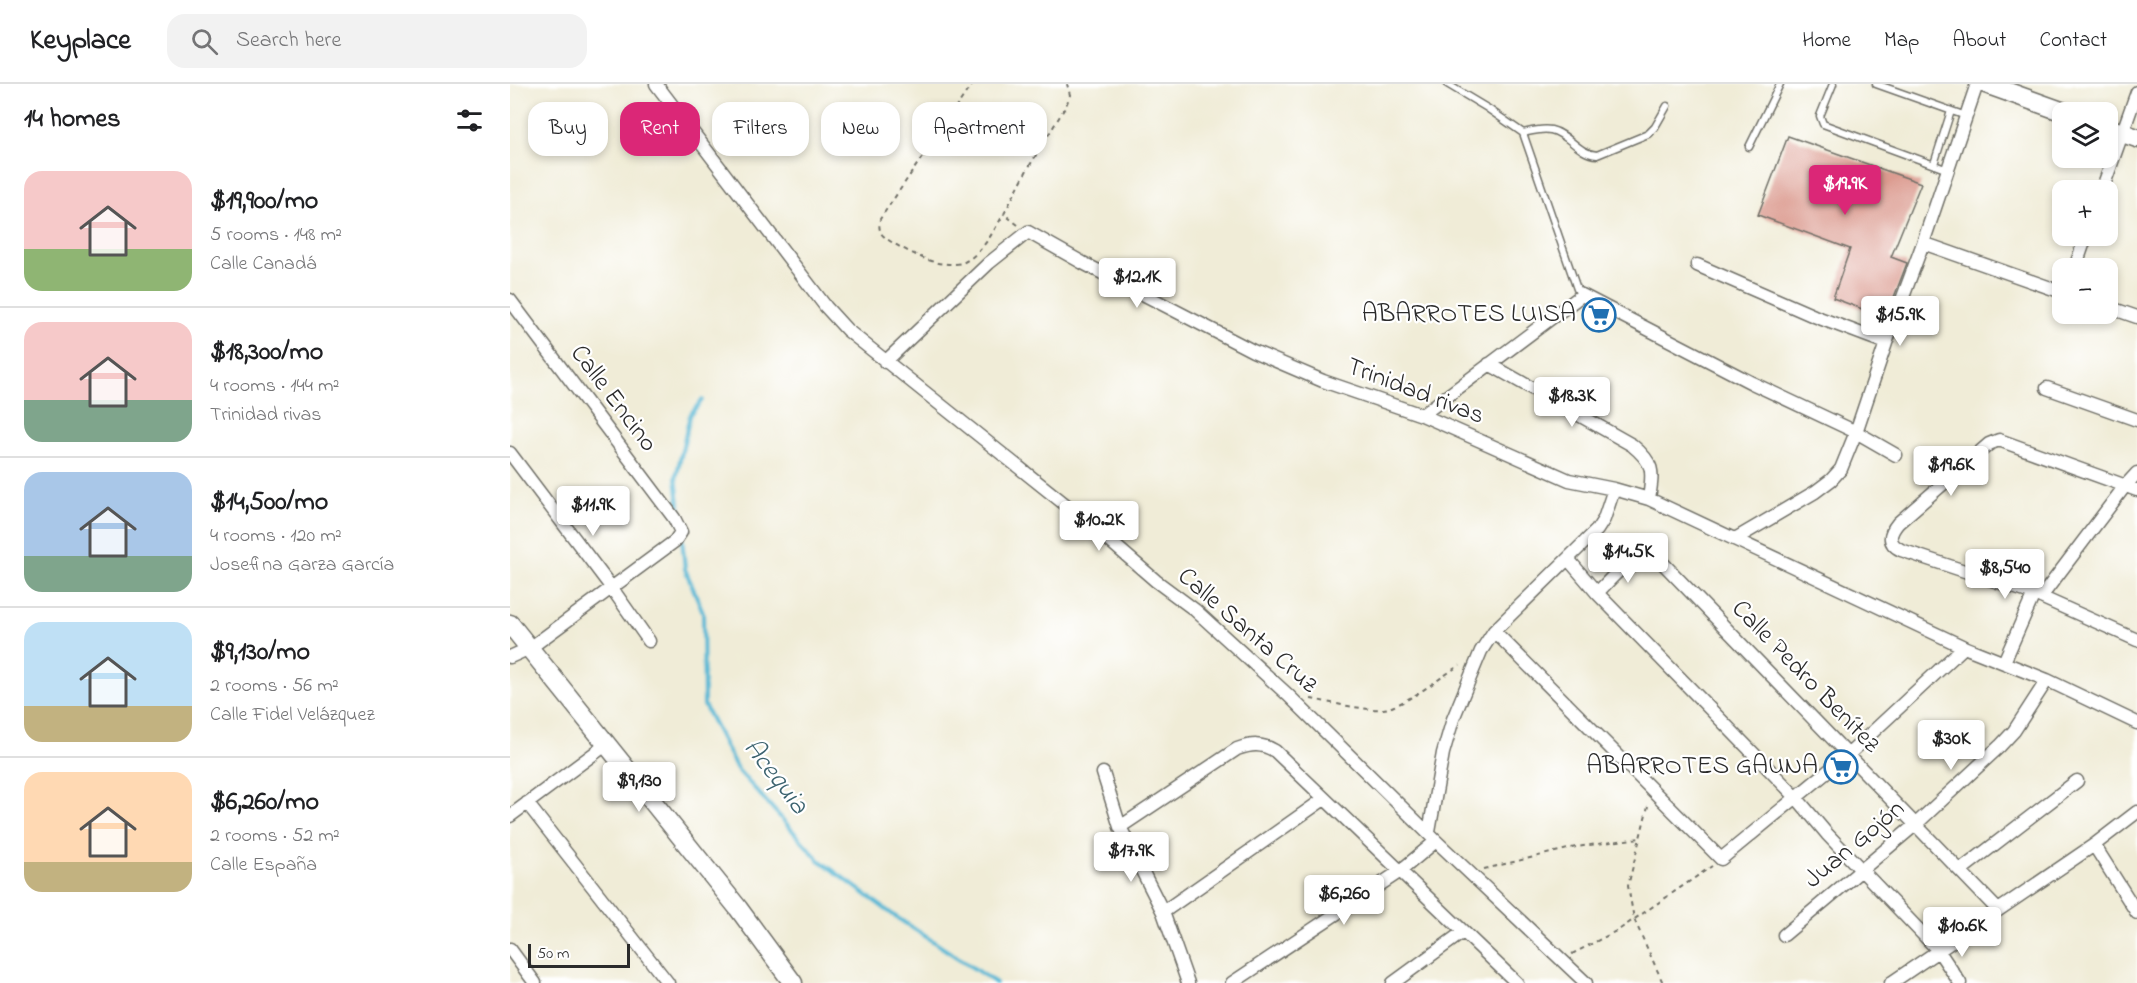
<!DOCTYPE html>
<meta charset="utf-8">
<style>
:root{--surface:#fff;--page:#f2f2f2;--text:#202124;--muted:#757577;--line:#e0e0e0;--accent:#db2777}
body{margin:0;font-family:"Indie Flower",sans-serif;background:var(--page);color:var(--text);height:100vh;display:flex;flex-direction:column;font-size:22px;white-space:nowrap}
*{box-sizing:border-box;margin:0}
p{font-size:20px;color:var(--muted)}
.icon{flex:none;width:33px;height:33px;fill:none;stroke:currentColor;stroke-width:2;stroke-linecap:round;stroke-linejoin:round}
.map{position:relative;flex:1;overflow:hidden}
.sheet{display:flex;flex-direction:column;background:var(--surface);width:510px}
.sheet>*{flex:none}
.top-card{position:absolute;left:18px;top:18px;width:570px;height:54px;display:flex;gap:12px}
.fabs{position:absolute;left:1542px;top:18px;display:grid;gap:12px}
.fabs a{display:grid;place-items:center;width:66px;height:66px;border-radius:12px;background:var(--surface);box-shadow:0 3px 9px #0003;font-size:30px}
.scale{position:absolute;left:18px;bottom:15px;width:102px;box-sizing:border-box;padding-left:6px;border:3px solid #2b2b2b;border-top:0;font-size:16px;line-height:21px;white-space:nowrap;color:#2b2b2b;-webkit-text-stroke:4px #fff;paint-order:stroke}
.price{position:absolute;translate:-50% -51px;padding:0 14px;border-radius:6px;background:#fff;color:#222;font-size:20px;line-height:39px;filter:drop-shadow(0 2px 3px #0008)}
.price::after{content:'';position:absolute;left:50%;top:36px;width:18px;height:14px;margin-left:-9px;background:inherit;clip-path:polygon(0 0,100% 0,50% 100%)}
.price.current{background:var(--accent);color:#fff}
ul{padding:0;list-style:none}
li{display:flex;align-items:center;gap:18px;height:150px;padding:0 24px}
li+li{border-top:2px solid var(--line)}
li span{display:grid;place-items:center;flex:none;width:168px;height:120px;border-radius:18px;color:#555}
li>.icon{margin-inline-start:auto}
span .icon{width:72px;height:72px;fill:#fffc;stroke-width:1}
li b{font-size:26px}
h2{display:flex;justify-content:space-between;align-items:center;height:72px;padding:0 24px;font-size:26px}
.tag{padding:0 21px;border-radius:18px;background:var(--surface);box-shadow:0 3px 9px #0003;font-size:21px;line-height:54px}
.tag.current{background:var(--accent);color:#fff}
header{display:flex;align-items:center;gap:36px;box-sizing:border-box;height:84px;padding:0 30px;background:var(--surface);border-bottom:2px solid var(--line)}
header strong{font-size:28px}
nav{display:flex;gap:33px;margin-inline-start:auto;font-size:21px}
.search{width:420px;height:54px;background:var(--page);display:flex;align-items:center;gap:15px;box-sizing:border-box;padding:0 21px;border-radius:18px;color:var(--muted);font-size:22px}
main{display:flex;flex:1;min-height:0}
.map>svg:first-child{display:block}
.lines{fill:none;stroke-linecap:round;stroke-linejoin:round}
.stream{stroke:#56b8d5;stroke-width:4}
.building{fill:#dc9b90}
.lane-casing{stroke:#706f67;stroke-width:9}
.street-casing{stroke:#706f67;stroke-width:15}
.secondary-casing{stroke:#706f67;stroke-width:21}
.path{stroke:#706f67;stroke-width:2;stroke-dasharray:4.5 4.5;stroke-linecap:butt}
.lane{stroke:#fff;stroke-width:6}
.street{stroke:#fff;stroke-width:12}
.secondary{stroke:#fff;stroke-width:18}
.labels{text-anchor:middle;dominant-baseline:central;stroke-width:4.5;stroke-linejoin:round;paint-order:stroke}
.poi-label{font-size:26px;fill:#2b2b2b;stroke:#fff;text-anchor:end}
.street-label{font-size:26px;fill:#2b2b2b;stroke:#fff}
.water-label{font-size:27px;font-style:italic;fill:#3c636f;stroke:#fff}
</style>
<header>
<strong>Keyplace</strong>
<div class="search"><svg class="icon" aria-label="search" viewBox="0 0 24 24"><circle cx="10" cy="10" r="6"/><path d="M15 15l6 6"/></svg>Search here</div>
<nav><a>Home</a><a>Map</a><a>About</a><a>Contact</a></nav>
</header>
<main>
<section class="sheet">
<h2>14 homes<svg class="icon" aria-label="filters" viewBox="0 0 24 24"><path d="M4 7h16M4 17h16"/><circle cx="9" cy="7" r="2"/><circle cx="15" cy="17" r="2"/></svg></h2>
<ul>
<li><span style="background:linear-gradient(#f6c9c9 65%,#8fb573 0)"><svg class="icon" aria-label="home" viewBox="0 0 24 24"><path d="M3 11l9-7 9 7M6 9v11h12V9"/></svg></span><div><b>$19,900/mo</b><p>5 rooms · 148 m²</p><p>Calle Canadá</p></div></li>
<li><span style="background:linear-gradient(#f6c9c9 65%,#7fa58c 0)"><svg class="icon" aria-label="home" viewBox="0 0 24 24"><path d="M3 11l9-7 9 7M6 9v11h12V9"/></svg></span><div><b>$18,300/mo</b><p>4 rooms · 144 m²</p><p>Trinidad rivas</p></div></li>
<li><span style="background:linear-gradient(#a9c7e8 70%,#7fa58c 0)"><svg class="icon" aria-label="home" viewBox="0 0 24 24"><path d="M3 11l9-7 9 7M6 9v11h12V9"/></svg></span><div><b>$14,500/mo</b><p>4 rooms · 120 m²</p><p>Josefina Garza García</p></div></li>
<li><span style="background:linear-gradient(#bfe0f5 70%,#c2b280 0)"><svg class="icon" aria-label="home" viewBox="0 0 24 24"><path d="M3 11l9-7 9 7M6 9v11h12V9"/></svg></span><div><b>$9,130/mo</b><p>2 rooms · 56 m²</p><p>Calle Fidel Velázquez</p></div></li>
<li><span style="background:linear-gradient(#ffd9b3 75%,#c2b280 0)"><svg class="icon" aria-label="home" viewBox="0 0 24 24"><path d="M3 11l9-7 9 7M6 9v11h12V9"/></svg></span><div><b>$6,260/mo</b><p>2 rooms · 52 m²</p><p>Calle España</p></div></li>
</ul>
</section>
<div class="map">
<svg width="1627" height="899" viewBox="0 0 1627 899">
<rect width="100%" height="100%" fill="#fff"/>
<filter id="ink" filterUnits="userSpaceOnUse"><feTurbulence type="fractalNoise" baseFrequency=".0167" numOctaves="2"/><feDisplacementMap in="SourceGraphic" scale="12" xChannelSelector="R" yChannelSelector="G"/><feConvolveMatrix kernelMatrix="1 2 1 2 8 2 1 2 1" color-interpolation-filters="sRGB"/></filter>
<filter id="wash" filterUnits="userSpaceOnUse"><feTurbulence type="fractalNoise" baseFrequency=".008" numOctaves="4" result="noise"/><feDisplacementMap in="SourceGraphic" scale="24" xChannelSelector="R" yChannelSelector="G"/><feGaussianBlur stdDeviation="1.35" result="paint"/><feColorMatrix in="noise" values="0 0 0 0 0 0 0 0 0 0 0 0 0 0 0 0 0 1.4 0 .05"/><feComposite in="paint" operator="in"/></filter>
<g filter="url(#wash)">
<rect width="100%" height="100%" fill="#f0ecd7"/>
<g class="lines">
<path class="stream" d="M 171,437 L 166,394 L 180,331 L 192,316
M 172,454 L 175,485 L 193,528 L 194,621 L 227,685 L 309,776 L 386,833 L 486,899"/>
</g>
<g id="blocks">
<path class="building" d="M 1278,52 L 1411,99 L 1381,173 L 1397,179 L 1376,234 L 1323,214 L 1340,165 L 1248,131 Z"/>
</g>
</g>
<g filter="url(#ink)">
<use href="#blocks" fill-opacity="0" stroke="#706f67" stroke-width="1.5"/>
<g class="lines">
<g class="lane-casing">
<path id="lane" d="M 937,0 L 977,24 L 1013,49 L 1067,205 L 1072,211
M 1323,0 L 1310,32 L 1313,40 L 1438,86
M 1366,0 L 1456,32
M 1013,49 C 1022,47 1032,44 1041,46 C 1059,50 1068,70 1087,71 L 1138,50 L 1145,43 L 1157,22
M 1239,63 L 1270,0
M 1424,80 L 1441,27"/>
</g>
<g class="street-casing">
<path id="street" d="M 146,0 L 316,223 L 337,246 L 586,445 L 646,497 L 685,526 L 778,611 L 926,757 L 1076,899
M 1592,106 L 1627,8
M 1413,159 L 1552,208
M 1187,181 L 1304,232 L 1376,259
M 1565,184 L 1576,152
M 0,216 L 164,434 L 171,448 L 165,457 L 20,564 L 0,573
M 1598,223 L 1627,233
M 375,278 L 479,179 L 518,148 L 573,179 L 743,267 L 813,297 L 912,331 L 1059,396 L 1104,405 L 1139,415 L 1454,563 L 1537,596 L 1627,639
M 979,280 L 1122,361 C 1145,380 1143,387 1139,415
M 1537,304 L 1627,336
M 912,331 L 1072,211 L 1242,299 L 1346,348 L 1386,371
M 0,369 L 101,503 L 139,557
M 1627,406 L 1489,356 L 1479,360 L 1388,439 C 1379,450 1377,459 1391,466 L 1524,510 L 1627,556
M 1225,455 L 1305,408 L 1321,396 L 1331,385 L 1346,348 L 1376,259 L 1413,159 L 1467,0
M 1058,475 L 1087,509 L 1285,712 L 1317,750 L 1428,866 L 1450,899
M 1087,509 C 1100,496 1125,465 1144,470 L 1488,826
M 1531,513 L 1615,402 L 1627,389
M 984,547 L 1211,775 L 1339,670 L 1454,563
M 1494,578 L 1524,510
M 593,689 L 610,743 L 653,828 L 678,899
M 17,719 L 158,899
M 0,732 L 97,660
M 610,743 L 727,665 C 742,660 751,659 765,667 L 1007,899
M 919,748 L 933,669 L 943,635 L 971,567 L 984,547 L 1087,446 L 1094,435 L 1104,405
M 1584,761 L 1627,829
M 1451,786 L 1567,697
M 653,828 L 814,715
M 1274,851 L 1405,741 L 1490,662 L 1504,647 L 1537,596
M 0,865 L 25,899
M 722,899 L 889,788 L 926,757
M 883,899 L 953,848
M 1381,899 L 1584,761 L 1627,728"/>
</g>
<g class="secondary-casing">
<path id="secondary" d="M 1476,0 L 1554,28
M 1598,44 L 1627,54
M 0,540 L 228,824 L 283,899"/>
</g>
<path class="path" d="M 464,0 L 460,3 L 370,135 C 369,140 369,145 371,149 C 376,158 413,175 424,178 C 431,180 445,181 452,179 C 472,171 483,147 494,130
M 508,141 L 494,130 L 517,86 L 556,22 L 560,11 L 557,0
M 801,615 C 819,618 863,629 879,624 C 904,615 928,595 950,581
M 1138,722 L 1118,802 L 1124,835 L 1153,899
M 974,785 L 1066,763 L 1130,754
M 1062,870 L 1110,845 L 1202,782"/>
<use href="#lane" class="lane"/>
<use href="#street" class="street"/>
<use href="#secondary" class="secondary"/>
</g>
</g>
<defs>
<g id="supermarket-ring" transform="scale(1.725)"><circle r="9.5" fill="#fff" stroke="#1f6fb2" stroke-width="1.5"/><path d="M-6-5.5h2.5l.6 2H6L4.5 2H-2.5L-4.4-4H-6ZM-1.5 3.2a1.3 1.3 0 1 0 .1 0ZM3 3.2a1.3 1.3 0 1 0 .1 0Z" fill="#1f6fb2"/></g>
</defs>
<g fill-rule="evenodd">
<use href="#supermarket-ring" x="1089" y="231"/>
<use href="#supermarket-ring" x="1331" y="683"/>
</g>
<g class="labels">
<g class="poi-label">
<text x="1066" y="231">ABARROTES LUISA</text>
<text x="1308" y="683">ABARROTES GAUNA</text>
</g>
<g class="street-label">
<text transform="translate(905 308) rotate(21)">Trinidad rivas</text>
<text transform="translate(103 315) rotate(53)">Calle Encino</text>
<text transform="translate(737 547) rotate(41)">Calle Santa Cruz</text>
<text transform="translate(1295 593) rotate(46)">Calle Pedro Benítez</text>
<text transform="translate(1345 761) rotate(-40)">Juan Gojón</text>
</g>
<g class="water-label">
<text transform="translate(265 693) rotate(52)">Acequia</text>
</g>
</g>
</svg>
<div class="fabs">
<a><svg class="icon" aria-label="layers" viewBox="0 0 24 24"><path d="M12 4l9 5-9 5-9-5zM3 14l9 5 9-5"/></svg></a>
<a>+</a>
<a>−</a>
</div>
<div class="scale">50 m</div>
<b class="price current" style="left:1335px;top:132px">$19.9K</b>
<b class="price" style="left:627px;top:225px">$12.1K</b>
<b class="price" style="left:1390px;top:263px">$15.9K</b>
<b class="price" style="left:1062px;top:344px">$18.3K</b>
<b class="price" style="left:1441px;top:413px">$19.6K</b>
<b class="price" style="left:83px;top:453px">$11.9K</b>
<b class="price" style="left:589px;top:468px">$10.2K</b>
<b class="price" style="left:1118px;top:500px">$14.5K</b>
<b class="price" style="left:1495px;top:516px">$8,540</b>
<b class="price" style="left:1441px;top:687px">$30K</b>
<b class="price" style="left:129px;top:729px">$9,130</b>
<b class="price" style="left:621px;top:799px">$17.9K</b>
<b class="price" style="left:834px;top:842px">$6,260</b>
<b class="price" style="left:1452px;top:874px">$10.6K</b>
<div class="top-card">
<a class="tag">Buy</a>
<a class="tag current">Rent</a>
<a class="tag">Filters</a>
<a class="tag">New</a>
<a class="tag">Apartment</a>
</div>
</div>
</main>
